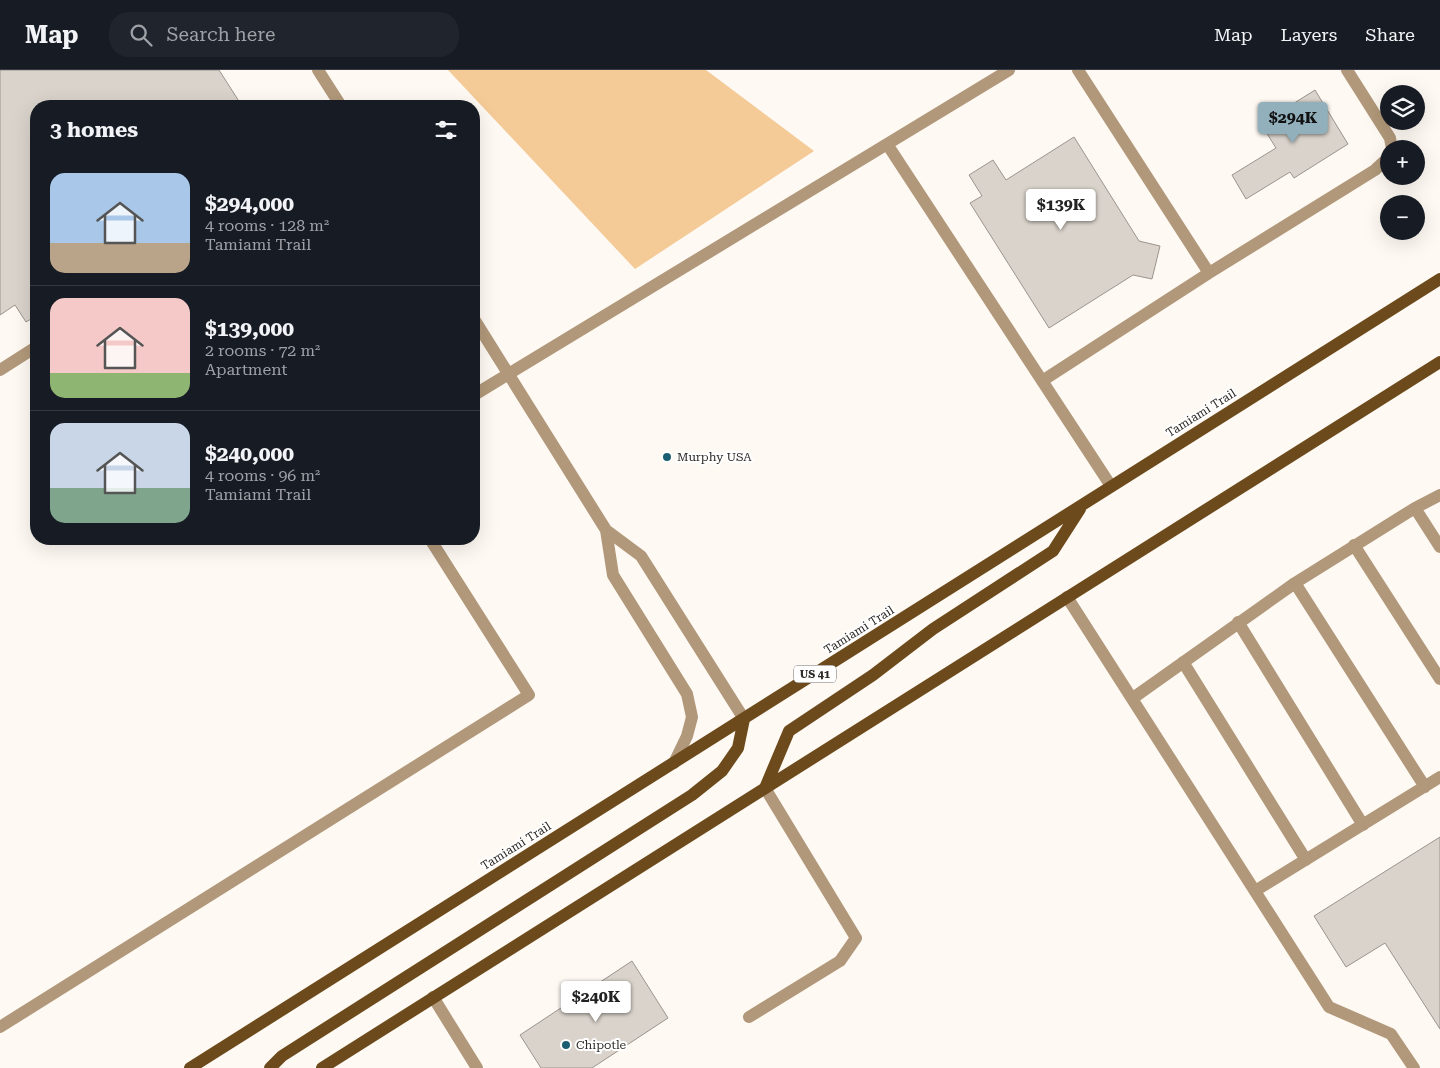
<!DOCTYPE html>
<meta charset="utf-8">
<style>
:root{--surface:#171b24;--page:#20242c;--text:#f1f3f6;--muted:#9ea1a6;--line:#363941;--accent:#91b0bb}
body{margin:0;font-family:"Roboto Serif",serif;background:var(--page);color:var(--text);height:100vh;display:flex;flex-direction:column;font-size:19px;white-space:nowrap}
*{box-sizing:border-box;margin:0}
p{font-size:16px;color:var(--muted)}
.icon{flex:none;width:28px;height:28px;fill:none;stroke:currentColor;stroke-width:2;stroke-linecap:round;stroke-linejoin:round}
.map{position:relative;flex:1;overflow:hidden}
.side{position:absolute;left:30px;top:30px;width:450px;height:445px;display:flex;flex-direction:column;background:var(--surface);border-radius:20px;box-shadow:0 5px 20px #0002}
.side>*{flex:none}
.tools{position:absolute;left:1380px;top:15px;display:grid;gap:10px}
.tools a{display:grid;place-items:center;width:45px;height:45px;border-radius:50%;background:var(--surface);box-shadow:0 5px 20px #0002;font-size:25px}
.price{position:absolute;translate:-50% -42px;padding:0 11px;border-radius:5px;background:#fff;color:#222;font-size:16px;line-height:32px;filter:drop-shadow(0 1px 2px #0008)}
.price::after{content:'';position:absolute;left:50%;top:30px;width:15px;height:11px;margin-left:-8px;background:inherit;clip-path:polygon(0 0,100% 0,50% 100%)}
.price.on{background:var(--accent);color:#111}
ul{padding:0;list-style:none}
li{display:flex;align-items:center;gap:15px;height:125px;padding:0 20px}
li+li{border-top:1px solid var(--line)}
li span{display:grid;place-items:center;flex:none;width:140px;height:100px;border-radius:15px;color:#555}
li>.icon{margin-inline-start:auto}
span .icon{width:60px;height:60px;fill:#fffc;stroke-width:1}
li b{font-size:21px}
h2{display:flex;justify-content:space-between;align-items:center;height:60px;padding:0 20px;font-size:21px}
header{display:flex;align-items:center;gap:30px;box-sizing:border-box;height:70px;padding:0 25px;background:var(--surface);border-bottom:1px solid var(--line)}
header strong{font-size:24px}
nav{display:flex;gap:28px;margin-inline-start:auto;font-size:18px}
.search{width:350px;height:45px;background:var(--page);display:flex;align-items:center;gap:12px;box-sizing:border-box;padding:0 18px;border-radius:20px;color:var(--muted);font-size:19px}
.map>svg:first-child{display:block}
.green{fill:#f4ca97}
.building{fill:#d9d3cb;stroke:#9a948d}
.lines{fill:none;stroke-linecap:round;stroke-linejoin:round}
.service{stroke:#b1987a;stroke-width:12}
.primary{stroke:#6c4a1b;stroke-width:12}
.poi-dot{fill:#1b5e72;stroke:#fff;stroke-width:2}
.labels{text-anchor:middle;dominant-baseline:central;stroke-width:4;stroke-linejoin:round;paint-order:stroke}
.shield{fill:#fff;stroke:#6c6a68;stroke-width:1}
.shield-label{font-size:11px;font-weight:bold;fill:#2d2a27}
.street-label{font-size:12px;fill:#2d2a27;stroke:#fff}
.poi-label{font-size:12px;fill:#2d2a27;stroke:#fff;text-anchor:start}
</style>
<header>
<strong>Map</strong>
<div class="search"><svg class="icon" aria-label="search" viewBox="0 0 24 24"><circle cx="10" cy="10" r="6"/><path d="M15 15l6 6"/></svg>Search here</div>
<nav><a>Map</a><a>Layers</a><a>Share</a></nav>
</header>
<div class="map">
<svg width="1440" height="998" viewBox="0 0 1440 998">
<rect width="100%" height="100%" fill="#fef9f3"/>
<path class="green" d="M 448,0 L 706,0 L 814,81 L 635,199 Z"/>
<path class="building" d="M 0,0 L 219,0 L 242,36 L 36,36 L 36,246 L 26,252 L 15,235 L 0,245 Z
M 1315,20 L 1348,74 L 1294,108 L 1290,102 L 1246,129 L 1232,105 L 1276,78 L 1261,54 Z
M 1074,67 L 1139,171 L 1160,176 L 1152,209 L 1133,205 L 1049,258 L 970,133 L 982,126 L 969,105 L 993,90 L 1006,110 Z
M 1440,767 L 1440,959 L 1385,873 L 1346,897 L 1314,846 Z
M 632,891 L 668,948 L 592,998 L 541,998 L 520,965 Z"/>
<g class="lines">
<path class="service" d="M 318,0 L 341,36
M 1347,0 L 1390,68 L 1392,79
M 887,74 L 1111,416
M 1209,203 L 1375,100 L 1389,87
M 474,249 L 606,460 L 641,486 L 744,649
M 0,300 L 36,277
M 1042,311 L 1209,203 L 1078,0
M 474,325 L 1009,0
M 1415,438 L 1440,425
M 606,460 L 613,505 L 687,624 L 692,647 L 687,666 L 674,693
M 1354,475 L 1440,609
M 1295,513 L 1425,717
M 1067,527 L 1329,937 L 1391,964 L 1414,998
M 1238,552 L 1363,755
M 1183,592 L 1306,790
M 1133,628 L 1295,513 L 1415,438 L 1440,477
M 1255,821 L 1440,707
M 433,927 L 477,998
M 749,947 L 840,891 L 856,868 L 765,718
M 0,957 L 529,625 L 430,469"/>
<path class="primary" d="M 765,718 L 789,661 L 873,605 L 933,559 L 1053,481 L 1080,439
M 190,998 L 1440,209
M 270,998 L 282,986 L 692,725 L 722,701 L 738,678 L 744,649
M 322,998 L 1440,292"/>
</g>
<g class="poi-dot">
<circle cx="667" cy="387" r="5"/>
<circle cx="566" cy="975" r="5"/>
</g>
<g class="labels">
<rect class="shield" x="794" y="595.5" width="42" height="17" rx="4"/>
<g class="shield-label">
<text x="815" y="604">US 41</text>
</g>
<g class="street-label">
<text transform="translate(1201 343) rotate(-32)">Tamiami Trail</text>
<text transform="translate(859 560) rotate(-32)">Tamiami Trail</text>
<text transform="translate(516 776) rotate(-32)">Tamiami Trail</text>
</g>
<g class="poi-label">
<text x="677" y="387">Murphy USA</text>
<text x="576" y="975">Chipotle</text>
</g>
</g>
</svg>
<div class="tools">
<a><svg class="icon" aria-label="layers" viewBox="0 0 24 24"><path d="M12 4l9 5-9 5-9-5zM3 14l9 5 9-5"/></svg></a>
<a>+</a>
<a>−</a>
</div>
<b class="price on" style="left:1293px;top:74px">$294K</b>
<b class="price" style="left:1061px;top:161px">$139K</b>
<b class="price" style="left:596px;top:953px">$240K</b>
<section class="side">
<h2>3 homes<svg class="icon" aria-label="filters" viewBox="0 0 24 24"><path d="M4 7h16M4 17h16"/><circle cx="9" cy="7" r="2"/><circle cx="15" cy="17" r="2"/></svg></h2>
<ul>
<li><span style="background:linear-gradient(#a9c7e8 70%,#b9a48a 0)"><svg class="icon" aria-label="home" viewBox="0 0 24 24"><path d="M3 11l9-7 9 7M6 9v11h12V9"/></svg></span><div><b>$294,000</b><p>4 rooms · 128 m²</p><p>Tamiami Trail</p></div></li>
<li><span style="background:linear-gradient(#f6c9c9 75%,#8fb573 0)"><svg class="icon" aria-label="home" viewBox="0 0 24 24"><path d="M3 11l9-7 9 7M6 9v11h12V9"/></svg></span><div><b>$139,000</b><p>2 rooms · 72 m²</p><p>Apartment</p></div></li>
<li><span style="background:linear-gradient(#c9d6e8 65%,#7fa58c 0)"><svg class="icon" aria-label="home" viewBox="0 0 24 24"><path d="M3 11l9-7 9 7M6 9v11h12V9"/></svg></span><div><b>$240,000</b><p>4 rooms · 96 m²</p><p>Tamiami Trail</p></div></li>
</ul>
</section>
</div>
